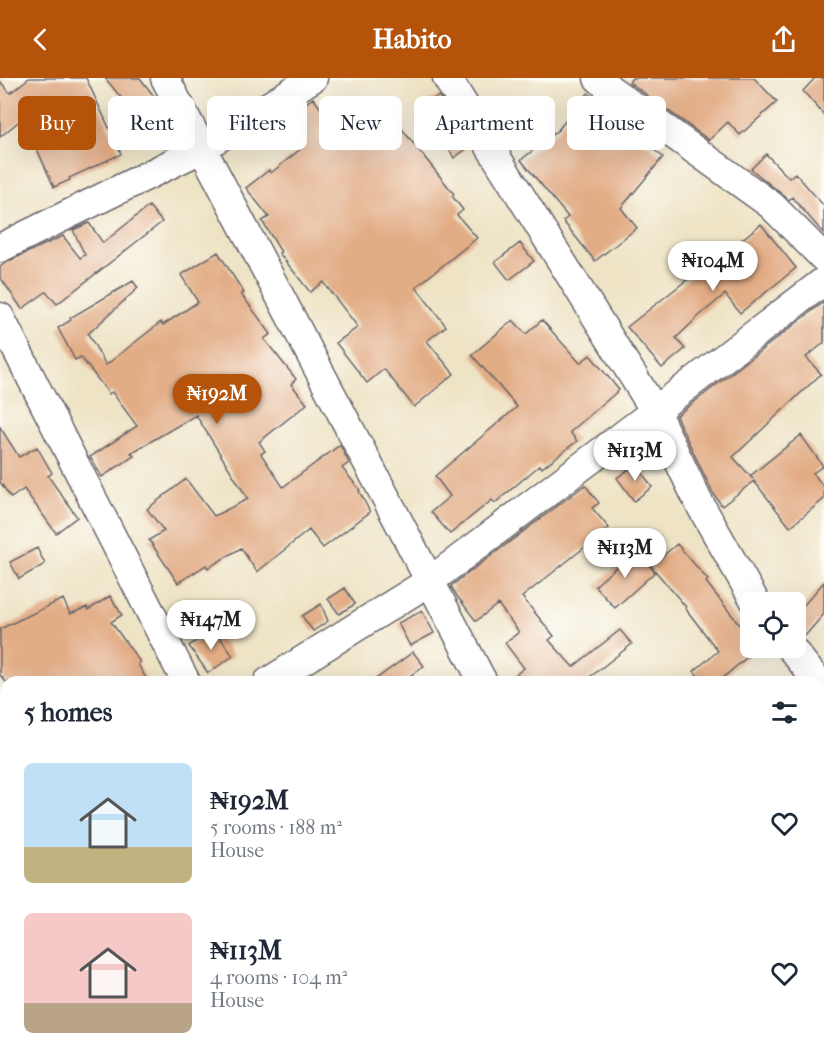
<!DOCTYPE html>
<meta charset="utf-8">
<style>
:root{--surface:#fff;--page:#f2f2f3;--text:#1f2937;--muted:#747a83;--accent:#b45309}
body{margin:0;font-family:"IM FELL French Canon",serif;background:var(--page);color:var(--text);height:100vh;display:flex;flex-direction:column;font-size:22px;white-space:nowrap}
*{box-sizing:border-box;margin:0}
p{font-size:20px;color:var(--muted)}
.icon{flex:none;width:33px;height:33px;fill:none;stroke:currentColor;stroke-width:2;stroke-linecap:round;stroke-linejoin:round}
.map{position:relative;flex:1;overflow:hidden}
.drawer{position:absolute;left:0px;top:598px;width:825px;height:386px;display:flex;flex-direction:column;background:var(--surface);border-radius:18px 18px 0 0;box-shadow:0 6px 24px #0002}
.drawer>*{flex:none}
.top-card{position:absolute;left:18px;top:18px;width:789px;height:54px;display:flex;gap:12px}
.controls{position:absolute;left:740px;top:514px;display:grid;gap:12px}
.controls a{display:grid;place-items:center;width:66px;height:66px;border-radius:9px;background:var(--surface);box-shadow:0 6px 24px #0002;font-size:30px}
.price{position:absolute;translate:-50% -51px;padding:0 14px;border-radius:21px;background:#fff;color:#222;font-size:20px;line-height:39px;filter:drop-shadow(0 2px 3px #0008)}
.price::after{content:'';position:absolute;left:50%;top:36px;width:18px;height:14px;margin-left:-9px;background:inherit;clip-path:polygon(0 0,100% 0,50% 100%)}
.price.selected{background:var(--accent);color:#fff}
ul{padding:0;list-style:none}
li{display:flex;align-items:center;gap:18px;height:150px;padding:0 24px}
li span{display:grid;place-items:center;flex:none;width:168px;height:120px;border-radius:9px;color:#555}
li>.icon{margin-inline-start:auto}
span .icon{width:72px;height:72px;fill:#fffc;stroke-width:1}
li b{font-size:26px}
h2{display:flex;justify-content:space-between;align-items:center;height:72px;padding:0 24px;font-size:26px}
.chip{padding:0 21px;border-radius:9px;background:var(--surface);box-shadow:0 6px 24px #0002;font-size:21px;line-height:54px}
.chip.selected{background:var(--accent);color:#fff}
header{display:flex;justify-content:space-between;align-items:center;height:78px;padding:0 24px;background:var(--accent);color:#fff;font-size:27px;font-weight:800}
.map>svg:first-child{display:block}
.building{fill:#e2ac85}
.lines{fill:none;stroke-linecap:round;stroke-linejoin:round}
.street-casing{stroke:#69666b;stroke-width:31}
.street{stroke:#fff;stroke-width:28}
</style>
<header><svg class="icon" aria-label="back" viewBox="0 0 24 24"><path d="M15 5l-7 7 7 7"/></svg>Habito<svg class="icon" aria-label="share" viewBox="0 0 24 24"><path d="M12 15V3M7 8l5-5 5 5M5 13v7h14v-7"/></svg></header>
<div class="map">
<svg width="824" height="983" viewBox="0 0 824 983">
<rect width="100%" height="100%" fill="#fdfcf7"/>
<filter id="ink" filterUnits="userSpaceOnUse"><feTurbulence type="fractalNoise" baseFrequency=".0167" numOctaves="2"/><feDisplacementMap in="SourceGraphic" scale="12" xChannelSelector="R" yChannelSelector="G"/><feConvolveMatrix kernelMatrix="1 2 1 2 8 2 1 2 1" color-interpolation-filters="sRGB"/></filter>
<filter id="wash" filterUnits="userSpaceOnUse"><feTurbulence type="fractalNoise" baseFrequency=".008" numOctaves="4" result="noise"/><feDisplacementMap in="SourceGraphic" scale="24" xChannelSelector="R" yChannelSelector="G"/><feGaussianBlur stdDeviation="1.35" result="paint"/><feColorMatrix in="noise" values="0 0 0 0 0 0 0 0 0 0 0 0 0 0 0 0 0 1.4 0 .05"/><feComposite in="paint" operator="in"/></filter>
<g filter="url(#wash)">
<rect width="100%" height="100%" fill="#eee3c5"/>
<g id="blocks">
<path class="building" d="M 29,0 L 86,0 L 121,76 L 69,100 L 70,102 L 54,109 L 23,40 L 0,59 L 0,3 L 10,15 Z
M 105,0 L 140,0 L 160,26 L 171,47 L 154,60 Z
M 632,0 L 754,0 L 777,24 L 740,57 L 728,44 L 709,62 L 629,4 Z
M 815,0 L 824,0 L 824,37 L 803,13 Z
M 588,15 L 606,30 L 607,29 L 647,58 L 643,63 L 663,79 L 621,130 L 637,150 L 595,183 L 563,143 L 568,139 L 521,82 L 558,52 Z
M 439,18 L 458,49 L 455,50 L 469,69 L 454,80 L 424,26 Z
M 313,20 L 337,52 L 377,20 L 454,116 L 452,118 L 463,132 L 457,137 L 477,160 L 416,209 L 446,248 L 427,263 L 454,296 L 414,329 L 384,291 L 367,305 L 336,265 L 358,249 L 323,204 L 310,214 L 279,175 L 281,174 L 262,143 L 269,139 L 246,110 L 269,92 L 271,95 L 303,69 L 283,43 Z
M 766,76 L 789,100 L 795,95 L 824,128 L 824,156 L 792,119 L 789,122 L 751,91 Z
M 149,128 L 162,144 L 57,226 L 46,214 L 22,231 L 0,199 L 0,189 L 5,185 L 63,158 L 80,180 L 85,177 L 73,152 L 89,145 L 103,165 Z
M 761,146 L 796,190 L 740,235 L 725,216 L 699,238 L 676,260 L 685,271 L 662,290 L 627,249 L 702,190 L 704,192 Z
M 520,165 L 534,183 L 509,202 L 495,184 Z
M 218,174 L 244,215 L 241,216 L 271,256 L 264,261 L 296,301 L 291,306 L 307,326 L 259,364 L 265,373 L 261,376 L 283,409 L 340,367 L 349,385 L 342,390 L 360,412 L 359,413 L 370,434 L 323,470 L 309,452 L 257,494 L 241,470 L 208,490 L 206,487 L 178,505 L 149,462 L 164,453 L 147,431 L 186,401 L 214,438 L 248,421 L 196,337 L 131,375 L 134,378 L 102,399 L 90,379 L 137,348 L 112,314 L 109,316 L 81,279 L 75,282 L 58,250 L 71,242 L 70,240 L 133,203 L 138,210 L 88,256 L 106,287 L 161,244 L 163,247 L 198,224 L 181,197 Z
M 824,224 L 824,265 L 806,279 L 821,296 L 733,379 L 753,401 L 750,398 L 801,357 L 823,388 L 813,395 L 824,409 L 824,421 L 790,449 L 754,403 L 722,428 L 713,415 L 676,338 Z
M 513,242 L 526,256 L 542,242 L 580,285 L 590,277 L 619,312 L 570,354 L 577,363 L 542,390 L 540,387 L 495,425 L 492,422 L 450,456 L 431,434 L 450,418 L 435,398 L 517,329 L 472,277 Z
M 0,349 L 19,379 L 37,369 L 52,395 L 48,398 L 77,439 L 56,455 L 24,411 L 11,420 L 0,404 Z
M 636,386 L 652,409 L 634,423 L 617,400 Z
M 585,407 L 599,425 L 592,430 L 609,450 L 522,519 L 554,558 L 549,562 L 573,589 L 620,552 L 632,566 L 586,602 L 588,604 L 506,604 L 524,590 L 505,565 L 519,554 L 498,526 L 476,543 L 457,518 L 451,508 Z
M 677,466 L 708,502 L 706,504 L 750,560 L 750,570 L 754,573 L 718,604 L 703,604 L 694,593 L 718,573 L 685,530 L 686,529 L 651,488 Z
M 37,470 L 45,486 L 19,501 L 10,484 Z
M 635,472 L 655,494 L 615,530 L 595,508 Z
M 824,504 L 824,536 L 805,558 L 795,549 L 795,537 Z
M 345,510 L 355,526 L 339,536 L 328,521 Z
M 110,518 L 122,537 L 111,544 L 140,584 L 138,586 L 148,604 L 6,604 L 0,597 L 0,551 L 63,521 L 70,536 L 87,529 L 88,532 Z
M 321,526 L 328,543 L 313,553 L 302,538 Z
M 422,533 L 434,555 L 410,568 L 398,545 Z
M 214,551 L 233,578 L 208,595 L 189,568 Z
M 413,574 L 424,588 L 401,604 L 372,604 Z"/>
</g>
</g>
<g filter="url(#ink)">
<use href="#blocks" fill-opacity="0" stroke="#69666b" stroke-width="1.5"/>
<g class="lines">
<g class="street-casing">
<path id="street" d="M 165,0 L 483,604
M 447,0 L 655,333 L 698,423 L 756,525
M 598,0 L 610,11 L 771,127 L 824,180
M 0,170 L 201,71 L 313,0
M 0,239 L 186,604
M 791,570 L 818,604
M 268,604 L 430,503 L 655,333 L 824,203
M 0,772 L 6,769
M 0,822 L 6,833
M 819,869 L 824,864
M 81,978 L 83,983
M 374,978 L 376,983
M 677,978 L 679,983
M 713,983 L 717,978"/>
</g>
<use href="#street" class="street"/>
</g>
</g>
</svg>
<div class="controls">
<a><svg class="icon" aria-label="locate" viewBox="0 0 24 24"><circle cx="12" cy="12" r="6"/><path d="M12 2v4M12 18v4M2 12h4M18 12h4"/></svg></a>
</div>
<b class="price" style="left:713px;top:214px">₦104M</b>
<b class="price selected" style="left:217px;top:347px">₦192M</b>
<b class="price" style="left:635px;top:404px">₦113M</b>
<b class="price" style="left:625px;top:501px">₦113M</b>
<b class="price" style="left:211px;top:573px">₦147M</b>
<div class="top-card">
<a class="chip selected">Buy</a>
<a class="chip">Rent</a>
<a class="chip">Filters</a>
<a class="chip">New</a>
<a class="chip">Apartment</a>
<a class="chip">House</a>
</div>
<section class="drawer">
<h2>5 homes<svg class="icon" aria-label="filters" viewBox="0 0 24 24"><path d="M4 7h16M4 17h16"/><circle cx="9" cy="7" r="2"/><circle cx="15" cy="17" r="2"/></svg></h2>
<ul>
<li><span style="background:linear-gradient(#bfe0f5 70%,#c2b280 0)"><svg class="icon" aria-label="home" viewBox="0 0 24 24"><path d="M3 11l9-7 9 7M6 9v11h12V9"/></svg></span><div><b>₦192M</b><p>5 rooms · 188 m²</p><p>House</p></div><svg class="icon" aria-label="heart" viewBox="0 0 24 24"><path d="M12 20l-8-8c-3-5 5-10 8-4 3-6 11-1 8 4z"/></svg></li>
<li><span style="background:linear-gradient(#f6c9c9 75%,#b9a48a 0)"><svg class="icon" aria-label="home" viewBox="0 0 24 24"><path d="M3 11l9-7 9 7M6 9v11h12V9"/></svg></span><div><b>₦113M</b><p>4 rooms · 104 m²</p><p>House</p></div><svg class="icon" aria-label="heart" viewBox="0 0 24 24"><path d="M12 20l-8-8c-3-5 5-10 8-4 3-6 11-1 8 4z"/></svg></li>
</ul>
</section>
</div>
